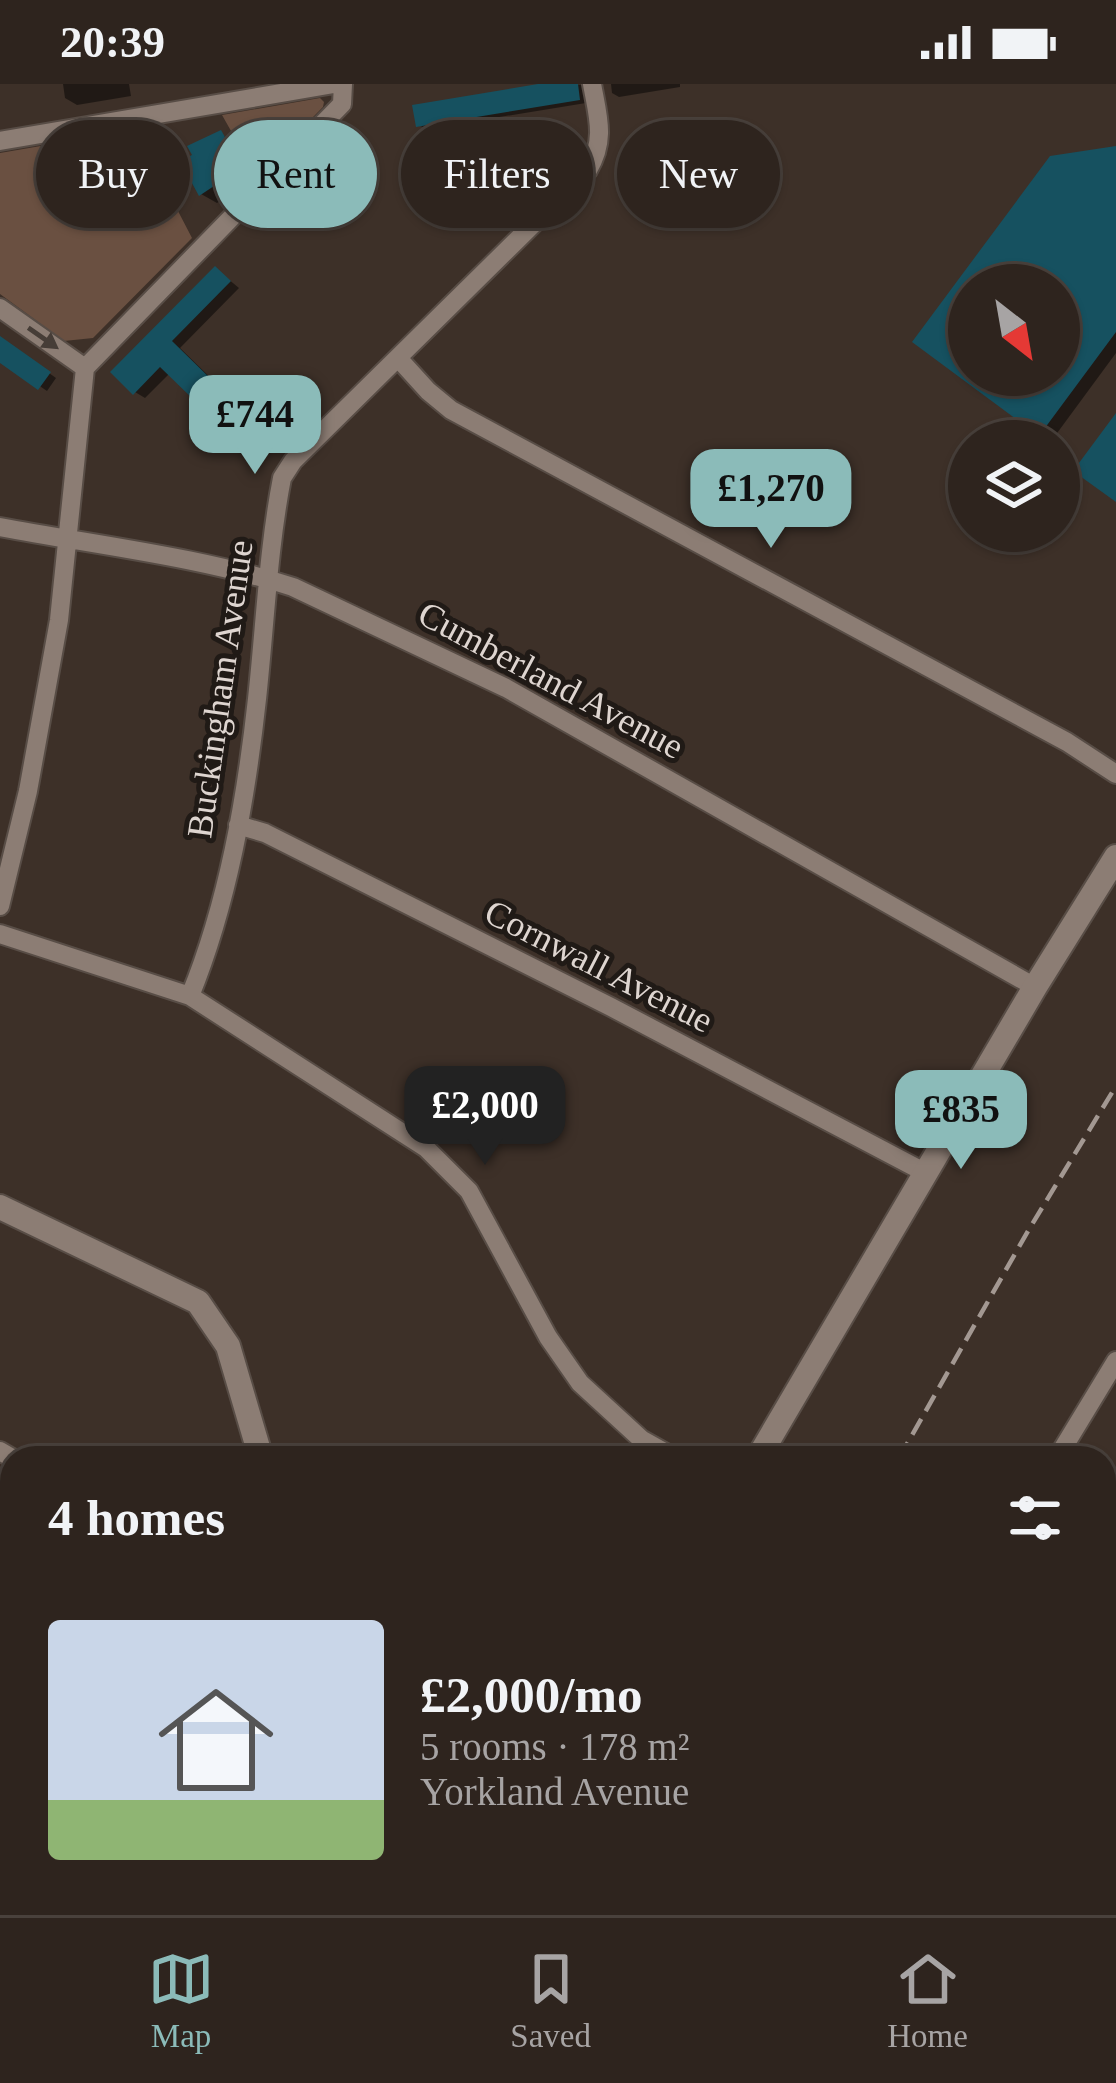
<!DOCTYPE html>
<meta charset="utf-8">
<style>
:root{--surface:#2e241e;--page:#3a302b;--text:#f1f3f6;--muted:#a7a4a4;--line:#49413c;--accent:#8bbbb9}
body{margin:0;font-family:"Times New Roman",serif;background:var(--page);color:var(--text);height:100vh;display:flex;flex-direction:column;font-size:45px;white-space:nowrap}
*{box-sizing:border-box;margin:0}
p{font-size:39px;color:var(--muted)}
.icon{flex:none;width:66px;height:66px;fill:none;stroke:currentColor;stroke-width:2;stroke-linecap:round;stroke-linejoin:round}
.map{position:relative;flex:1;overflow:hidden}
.details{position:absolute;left:0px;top:1362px;width:1116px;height:471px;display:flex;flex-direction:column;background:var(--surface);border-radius:36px 36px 0 0;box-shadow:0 3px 9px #0004,0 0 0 3px var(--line)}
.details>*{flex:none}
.hud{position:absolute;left:36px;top:36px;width:1044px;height:108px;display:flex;gap:24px}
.needle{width:78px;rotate:149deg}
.tools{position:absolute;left:948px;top:180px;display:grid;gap:24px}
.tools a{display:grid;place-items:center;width:132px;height:132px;border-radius:50%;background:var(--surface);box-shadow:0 3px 9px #0004,0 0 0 3px var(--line);font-size:60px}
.price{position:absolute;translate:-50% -102px;padding:0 27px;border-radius:24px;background:var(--accent);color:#111;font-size:39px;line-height:78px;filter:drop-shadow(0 3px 6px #0008)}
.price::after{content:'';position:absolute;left:50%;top:72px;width:36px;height:27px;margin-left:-18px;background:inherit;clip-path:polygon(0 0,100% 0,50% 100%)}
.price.active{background:#222;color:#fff}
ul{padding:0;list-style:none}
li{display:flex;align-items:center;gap:36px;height:300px;padding:0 48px}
li span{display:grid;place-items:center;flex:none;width:336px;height:240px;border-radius:12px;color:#555}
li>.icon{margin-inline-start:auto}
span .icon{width:144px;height:144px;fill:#fffc;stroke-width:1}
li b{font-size:51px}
h2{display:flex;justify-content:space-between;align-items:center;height:144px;padding:0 48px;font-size:51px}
.pill{padding:0 42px;border-radius:54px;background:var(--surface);box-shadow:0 3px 9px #0004,0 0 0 3px var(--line);font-size:42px;line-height:108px}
.pill.active{background:var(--accent);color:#111}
.status{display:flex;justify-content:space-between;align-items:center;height:84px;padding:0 60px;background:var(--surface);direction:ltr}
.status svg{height:33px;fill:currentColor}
.tab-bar{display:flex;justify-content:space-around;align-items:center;height:168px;border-top:3px solid var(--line);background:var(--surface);font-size:33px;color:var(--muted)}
.tab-bar a{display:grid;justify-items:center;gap:6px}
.tab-bar .active{color:var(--accent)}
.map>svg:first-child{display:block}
.green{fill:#6a5041}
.shadow{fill:#0007;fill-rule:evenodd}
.building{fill:#165160;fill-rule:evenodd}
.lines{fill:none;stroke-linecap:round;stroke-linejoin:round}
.minor-casing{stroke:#584d46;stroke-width:22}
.tertiary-casing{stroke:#584d46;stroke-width:28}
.minor{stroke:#8c7d74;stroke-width:18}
.tertiary{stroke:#8c7d74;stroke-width:24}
.rail{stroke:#a39892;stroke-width:4.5;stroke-dasharray:18 9;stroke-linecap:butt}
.oneway{fill:#463d37}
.labels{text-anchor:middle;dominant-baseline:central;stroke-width:10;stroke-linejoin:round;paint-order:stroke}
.street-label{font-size:36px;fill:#ded5d0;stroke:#201a16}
</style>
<div class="status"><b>20:39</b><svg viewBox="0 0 49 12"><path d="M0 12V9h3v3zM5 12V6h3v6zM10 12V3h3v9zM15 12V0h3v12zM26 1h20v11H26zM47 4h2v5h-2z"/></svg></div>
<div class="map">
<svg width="1116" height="1831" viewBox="0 0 1116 1831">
<rect width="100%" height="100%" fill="#3d3028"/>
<path class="green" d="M 320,14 L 324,18 L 323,23 L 255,92 L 242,66 L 244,59 L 235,54 L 222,31 Z
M 116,49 L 138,50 L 192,154 L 93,254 L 64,257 L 0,210 L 0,69 Z"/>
<path class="shadow" d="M 63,0 L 129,0 L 131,12 L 77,21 L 65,14 Z
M 558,0 L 583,1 L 586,19 L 426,45 L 419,41 Z
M 611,0 L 680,0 L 680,3 L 619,13 L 612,9 Z
M 221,50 L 243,65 L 255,93 L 217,119 L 201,110 Z
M 1116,65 L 1116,269 L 1052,356 L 917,258 L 1052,75 ZM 969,201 L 1059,201 L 1059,291 L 969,291 Z
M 216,185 L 239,204 L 180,264 L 222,305 L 207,321 L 197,315 L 170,289 L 145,314 L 135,308 Z
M 0,254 L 56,294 L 47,307 L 0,275 Z
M 1116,1612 L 1116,1658 L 1104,1677 L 1104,1630 Z
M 740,1821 L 770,1821 L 764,1831 L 731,1831 L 737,1822 Z
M 826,1821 L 855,1821 L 849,1831 L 820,1831 Z
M 931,1821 L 970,1822 L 1019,1821 L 1012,1831 L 961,1831 L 951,1824 L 947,1830 Z"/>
<path class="building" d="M 538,0 L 578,0 L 580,16 L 416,43 L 412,21 Z
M 221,46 L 225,53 L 227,52 L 241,84 L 199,112 L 180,77 L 192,71 L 187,62 Z
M 1116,62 L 1116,248 L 1039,352 L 912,258 L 1050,72 ZM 969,201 L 1059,201 L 1059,291 L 969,291 Z
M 215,182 L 231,197 L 172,257 L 214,298 L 195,317 L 160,283 L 133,311 L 110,288 Z
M 0,252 L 51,288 L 38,306 L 0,279 Z
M 1116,329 L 1116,418 L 1073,387 Z"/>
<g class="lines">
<g class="minor-casing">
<path id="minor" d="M 0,57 L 334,0
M 0,224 L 85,284
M 398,274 L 428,307 L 451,326 L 1067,658 L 1116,690
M 85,284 L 342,20 L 343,0
M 0,443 C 95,461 201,473 293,503 L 506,604 L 1035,903
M 238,741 L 265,749 L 611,923 L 926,1089
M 0,822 L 28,707 L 59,536 L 85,284
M 0,850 L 190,912 L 426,1064 L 469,1107 L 548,1253 L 580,1299 L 641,1355 L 675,1374
M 190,912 C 228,819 246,715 257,615 C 265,542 268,466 282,394 L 293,377 L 588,86 C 606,56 598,33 592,0
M 0,1367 L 12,1374
M 1057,1374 L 1116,1277
M 0,1585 L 12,1592
M 0,1796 L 12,1792
M 110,1821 L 114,1831
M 784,1831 L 790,1821"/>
</g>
<g class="tertiary-casing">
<path id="tertiary" d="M 0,1123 L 198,1218 L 228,1262 L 261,1374
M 758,1374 L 1035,903 L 1116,773
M 1104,1765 L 1116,1748
M 361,1821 L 362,1831
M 1061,1831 L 1067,1821"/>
</g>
<use href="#minor" class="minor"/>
<use href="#tertiary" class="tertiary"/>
<path class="rail" d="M 899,1374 L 1028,1147 L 1116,1002
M 652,1831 L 658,1821"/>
</g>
<defs><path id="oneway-solid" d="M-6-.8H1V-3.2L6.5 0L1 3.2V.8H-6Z" transform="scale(3)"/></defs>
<use class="oneway" href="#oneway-solid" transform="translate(43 254) rotate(35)"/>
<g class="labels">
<g class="street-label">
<text transform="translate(551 596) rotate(28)">Cumberland Avenue</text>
<text transform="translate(220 605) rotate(-82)">Buckingham Avenue</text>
<text transform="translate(599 882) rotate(27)">Cornwall Avenue</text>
</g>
</g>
</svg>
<div class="tools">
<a><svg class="needle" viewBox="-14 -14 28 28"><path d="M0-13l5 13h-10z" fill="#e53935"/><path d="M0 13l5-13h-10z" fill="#a7a4a4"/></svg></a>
<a><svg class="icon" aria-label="layers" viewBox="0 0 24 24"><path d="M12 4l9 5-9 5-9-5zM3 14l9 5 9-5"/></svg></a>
</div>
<b class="price" style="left:255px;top:393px">£744</b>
<b class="price" style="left:771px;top:467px">£1,270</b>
<b class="price active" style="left:485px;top:1084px">£2,000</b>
<b class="price" style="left:961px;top:1088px">£835</b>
<div class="hud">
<a class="pill">Buy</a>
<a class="pill active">Rent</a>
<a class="pill">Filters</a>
<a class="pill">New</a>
</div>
<section class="details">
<h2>4 homes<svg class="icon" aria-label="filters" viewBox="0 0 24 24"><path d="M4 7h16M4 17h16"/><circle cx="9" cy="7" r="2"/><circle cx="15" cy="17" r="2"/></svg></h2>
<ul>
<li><span style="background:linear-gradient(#c9d6e8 75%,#8fb573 0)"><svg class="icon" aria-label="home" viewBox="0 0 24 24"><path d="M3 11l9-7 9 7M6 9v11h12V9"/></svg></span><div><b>£2,000/mo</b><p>5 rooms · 178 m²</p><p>Yorkland Avenue</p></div></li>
</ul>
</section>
</div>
<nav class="tab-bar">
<a class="active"><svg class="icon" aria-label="map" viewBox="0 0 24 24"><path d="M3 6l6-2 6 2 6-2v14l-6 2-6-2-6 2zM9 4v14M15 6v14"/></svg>Map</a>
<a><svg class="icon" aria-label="saved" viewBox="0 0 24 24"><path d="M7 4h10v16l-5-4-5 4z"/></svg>Saved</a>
<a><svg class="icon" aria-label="home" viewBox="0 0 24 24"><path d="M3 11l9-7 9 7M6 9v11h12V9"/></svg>Home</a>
</nav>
